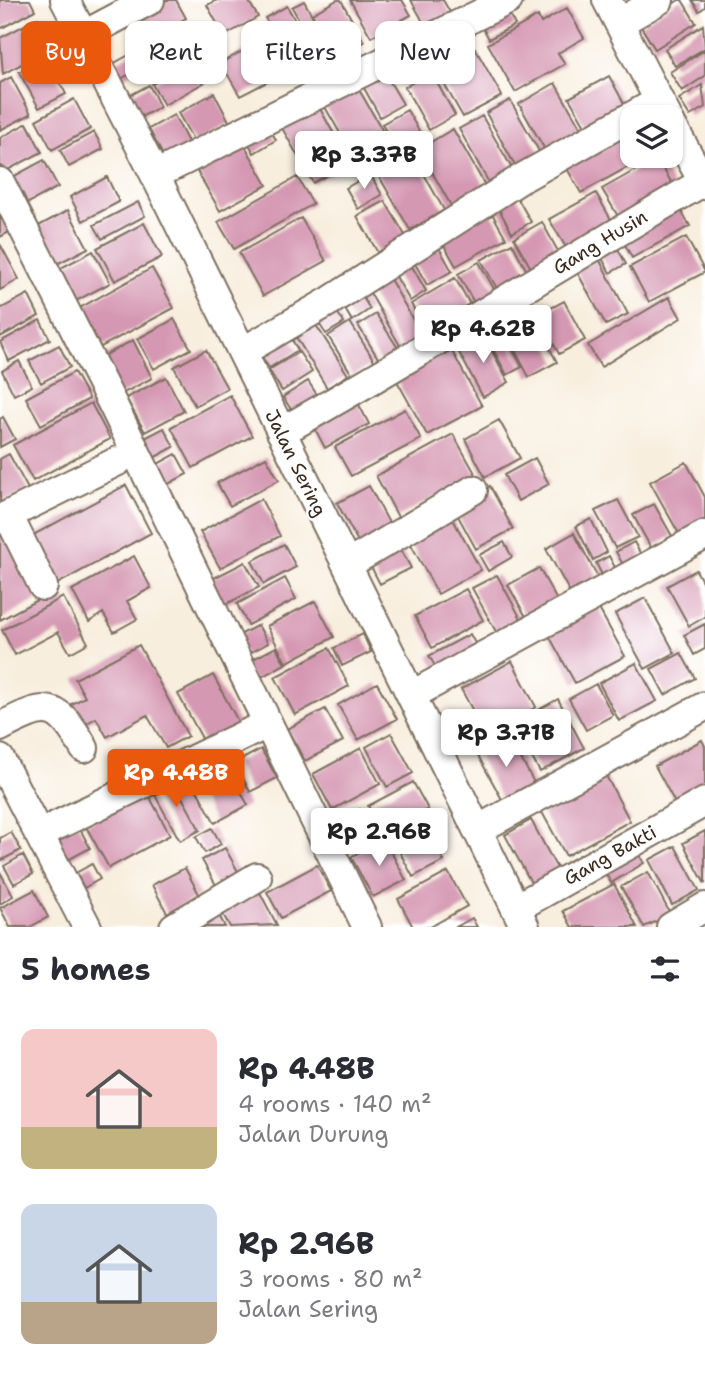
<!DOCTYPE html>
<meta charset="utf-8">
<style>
:root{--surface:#fff;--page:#f2f2f3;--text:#2b2b33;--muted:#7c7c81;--accent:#ea580c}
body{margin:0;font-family:"Shantell Sans",sans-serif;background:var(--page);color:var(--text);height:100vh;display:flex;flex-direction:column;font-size:26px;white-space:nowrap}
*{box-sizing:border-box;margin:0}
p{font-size:23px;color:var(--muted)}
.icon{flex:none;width:38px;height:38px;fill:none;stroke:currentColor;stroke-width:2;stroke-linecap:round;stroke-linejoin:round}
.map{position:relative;height:927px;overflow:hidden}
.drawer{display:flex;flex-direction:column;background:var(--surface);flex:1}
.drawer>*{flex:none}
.banner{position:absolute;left:21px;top:21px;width:663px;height:63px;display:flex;gap:14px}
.tools{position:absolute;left:620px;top:105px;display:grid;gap:14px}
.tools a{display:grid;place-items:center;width:63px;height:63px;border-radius:14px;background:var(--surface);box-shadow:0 2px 5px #0004;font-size:35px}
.price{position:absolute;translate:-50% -60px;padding:0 16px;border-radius:7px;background:#fff;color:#222;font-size:23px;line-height:46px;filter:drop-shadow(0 2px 4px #0008)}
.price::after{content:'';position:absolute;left:50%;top:42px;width:21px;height:16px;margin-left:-10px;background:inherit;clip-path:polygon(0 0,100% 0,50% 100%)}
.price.selected{background:var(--accent);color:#fff}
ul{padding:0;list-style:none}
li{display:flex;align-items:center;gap:21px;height:175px;padding:0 21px}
li span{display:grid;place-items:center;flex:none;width:196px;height:140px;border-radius:14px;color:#555}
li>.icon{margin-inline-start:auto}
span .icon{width:84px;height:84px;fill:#fffc;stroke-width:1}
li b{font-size:30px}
h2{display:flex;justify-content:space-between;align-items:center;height:84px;padding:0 21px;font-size:30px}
.tag{padding:0 24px;border-radius:14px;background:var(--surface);box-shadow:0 2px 5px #0004;font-size:24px;line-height:63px}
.tag.selected{background:var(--accent);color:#fff}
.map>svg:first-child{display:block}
.building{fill:#d598b2}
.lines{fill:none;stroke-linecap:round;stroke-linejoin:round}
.minor-casing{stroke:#7d6f61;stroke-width:32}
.minor{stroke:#fff;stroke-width:28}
.labels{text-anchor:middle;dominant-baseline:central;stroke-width:5;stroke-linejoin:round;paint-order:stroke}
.street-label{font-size:19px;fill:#3b2a1e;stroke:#fff}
</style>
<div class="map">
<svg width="705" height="927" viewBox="0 0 705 927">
<rect width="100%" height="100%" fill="#fff"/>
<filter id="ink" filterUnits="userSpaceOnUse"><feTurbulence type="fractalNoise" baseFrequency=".0143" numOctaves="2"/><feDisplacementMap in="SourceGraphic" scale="14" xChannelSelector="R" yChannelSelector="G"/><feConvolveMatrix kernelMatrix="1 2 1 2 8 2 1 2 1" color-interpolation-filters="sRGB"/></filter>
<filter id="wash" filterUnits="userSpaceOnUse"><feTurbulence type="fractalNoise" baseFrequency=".00686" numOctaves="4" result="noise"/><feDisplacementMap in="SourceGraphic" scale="28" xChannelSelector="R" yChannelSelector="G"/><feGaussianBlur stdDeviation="1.57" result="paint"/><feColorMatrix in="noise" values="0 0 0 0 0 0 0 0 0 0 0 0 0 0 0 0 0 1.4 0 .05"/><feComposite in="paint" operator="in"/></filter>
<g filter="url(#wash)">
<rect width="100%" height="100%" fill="#f8eede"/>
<g id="blocks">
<path class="building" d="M 0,0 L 30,0 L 35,10 L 0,29 Z
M 160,0 L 176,0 L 186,18 L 141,43 L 127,18 Z
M 217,0 L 248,0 L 258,17 L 224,36 L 207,5 Z
M 337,0 L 341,0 L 364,42 L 336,57 L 312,14 Z
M 350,0 L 402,0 L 411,15 L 371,37 Z
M 411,0 L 443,0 L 451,14 L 426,27 Z
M 679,0 L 682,0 L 696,23 L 655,49 L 640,25 Z
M 692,0 L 705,0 L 705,7 L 699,11 Z
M 304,1 L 318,26 L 306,33 L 292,7 Z
M 287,6 L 305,38 L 283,50 L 265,18 Z
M 506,8 L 515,25 L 489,39 L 480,23 Z
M 567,8 L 584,38 L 558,53 L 565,64 L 515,92 L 488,44 L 538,16 L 541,23 Z
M 38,18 L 54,47 L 3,74 L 0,38 Z
M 194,22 L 209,49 L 157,78 L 142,50 Z
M 703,25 L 705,48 L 675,66 L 665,49 Z
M 248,48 L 267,82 L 240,96 L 221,63 Z
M 475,48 L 502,96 L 463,117 L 436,70 Z
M 138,50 L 146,65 L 119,80 L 111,65 Z
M 705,50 L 705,76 L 682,91 L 670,72 Z
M 46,57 L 66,94 L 39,108 L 19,72 Z
M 196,60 L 207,81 L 164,105 L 152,84 Z
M 431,72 L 455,115 L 429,130 L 405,87 Z
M 386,75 L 403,104 L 380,117 L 364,88 Z
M 609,76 L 626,107 L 587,129 L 569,98 Z
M 11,77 L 31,114 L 0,130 L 0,83 Z
M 354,81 L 393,149 L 360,168 L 321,100 Z
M 555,83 L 582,130 L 545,150 L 519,104 Z
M 149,85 L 160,107 L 141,117 L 129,96 Z
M 702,85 L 705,107 L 690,116 L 679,99 Z
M 214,93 L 230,123 L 195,143 L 178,113 Z
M 74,99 L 90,129 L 52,150 L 36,120 Z
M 510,100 L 540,153 L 516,167 L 486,113 Z
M 319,107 L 350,163 L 313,183 L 282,128 Z
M 407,110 L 422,136 L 396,150 L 382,124 Z
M 174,115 L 190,146 L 165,159 L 149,129 Z
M 482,116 L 513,170 L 489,183 L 459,129 Z
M 266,122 L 276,140 L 254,153 L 244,135 Z
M 27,123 L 42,152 L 4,172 L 0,165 L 0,138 Z
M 453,129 L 487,189 L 453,209 L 419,149 Z
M 630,131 L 632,156 L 648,156 L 581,193 L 566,167 Z
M 94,132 L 103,149 L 69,167 L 60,150 Z
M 244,144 L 267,185 L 220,211 L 197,171 Z
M 411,151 L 444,210 L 410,230 L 376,171 Z
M 657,158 L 674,187 L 619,218 L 602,189 Z
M 44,160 L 58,187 L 21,207 L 7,180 Z
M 370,174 L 382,195 L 358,209 L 346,188 Z
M 107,177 L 119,202 L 83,221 L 70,197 Z
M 297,177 L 313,204 L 234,249 L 218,222 Z
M 514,192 L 531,222 L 512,233 L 495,202 Z
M 596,193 L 613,223 L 567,249 L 549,219 Z
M 385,201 L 406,237 L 378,253 L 357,216 Z
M 138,202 L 145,216 L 102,239 L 94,225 Z
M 678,206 L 690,226 L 632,258 L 621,237 Z
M 68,210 L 88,248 L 55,265 L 35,228 Z
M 490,210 L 506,238 L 456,266 L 440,238 Z
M 0,212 L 11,231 L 0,237 Z
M 301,218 L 326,261 L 263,296 L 239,253 Z
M 542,222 L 560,255 L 532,270 L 514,238 Z
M 144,223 L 162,257 L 115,281 L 97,248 Z
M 433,237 L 452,271 L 427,285 L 408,251 Z
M 686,237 L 705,272 L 649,302 L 630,267 Z
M 613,240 L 626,264 L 610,273 L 597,249 Z
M 512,243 L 529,275 L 499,292 L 481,260 Z
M 0,244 L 19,279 L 0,290 Z
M 93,251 L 110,283 L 74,302 L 57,270 Z
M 406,256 L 426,291 L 410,301 L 390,266 Z
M 598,257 L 628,314 L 606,325 L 576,270 Z
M 479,262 L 498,296 L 477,308 L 458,274 Z
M 152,268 L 174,308 L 99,348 L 78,309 Z
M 386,272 L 424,339 L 403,351 L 365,284 Z
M 455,278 L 474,311 L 429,336 L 411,304 Z
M 357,288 L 370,309 L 352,321 L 339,299 Z
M 28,294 L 39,316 L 0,337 L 0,309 Z
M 669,297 L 681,318 L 601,367 L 588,345 Z
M 564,301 L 585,340 L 559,354 L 538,315 Z
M 332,304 L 344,323 L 326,334 L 314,316 Z
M 530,311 L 557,362 L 529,377 L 502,326 Z
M 376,314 L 403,356 L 384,368 L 358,325 Z
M 174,319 L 191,349 L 154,369 L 137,339 Z
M 496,319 L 522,367 L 507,375 L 481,327 Z
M 40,320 L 50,339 L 9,361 L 0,342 Z
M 350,322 L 375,362 L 353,376 L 328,336 Z
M 316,325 L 348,375 L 327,388 L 296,337 Z
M 285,328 L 298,350 L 269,368 L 255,346 Z
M 482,333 L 509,382 L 483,397 L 456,347 Z
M 133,340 L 152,378 L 118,396 L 98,359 Z
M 447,342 L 482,406 L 427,435 L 392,372 Z
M 59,345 L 70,367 L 41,383 L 29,361 Z
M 206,350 L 227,388 L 195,406 L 174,367 Z
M 299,352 L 312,372 L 282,391 L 269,370 Z
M 19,361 L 32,386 L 14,395 L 2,371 Z
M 74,372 L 89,399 L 41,425 L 26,398 Z
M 166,377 L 184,411 L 145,432 L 126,398 Z
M 308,381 L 321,401 L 296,417 L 283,397 Z
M 230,395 L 252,436 L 193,468 L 171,427 Z
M 356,399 L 369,424 L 325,448 L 312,423 Z
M 91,403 L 110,439 L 33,481 L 13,445 Z
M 405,409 L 421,439 L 351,476 L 335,447 Z
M 3,417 L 15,439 L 0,447 L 0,419 Z
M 499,420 L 520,458 L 485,477 L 465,439 Z
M 164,428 L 174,447 L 150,460 L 139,441 Z
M 453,434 L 476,475 L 398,517 L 376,476 Z
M 9,454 L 28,489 L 0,504 L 0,459 Z
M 176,454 L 187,474 L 163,487 L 152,467 Z
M 266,457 L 279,480 L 230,506 L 217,483 Z
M 535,458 L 549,484 L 518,501 L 504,475 Z
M 686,462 L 705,497 L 705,529 L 683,541 L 650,482 Z
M 126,485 L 151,533 L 50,588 L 24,540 Z
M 369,486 L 395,534 L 363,551 L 337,503 Z
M 490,486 L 513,529 L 476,549 L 453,507 Z
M 261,499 L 280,536 L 220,568 L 200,532 Z
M 618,500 L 638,537 L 615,548 L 595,511 Z
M 654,504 L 672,536 L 651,548 L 633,515 Z
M 451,516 L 481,570 L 438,594 L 408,539 Z
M 591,519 L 607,552 L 593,560 L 576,526 Z
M 0,521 L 41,598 L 0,620 Z
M 574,533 L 601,583 L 573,598 L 546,549 Z
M 504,542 L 512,557 L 488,571 L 479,555 Z
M 634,542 L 645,562 L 627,572 L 616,552 Z
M 284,544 L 296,567 L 264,584 L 252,561 Z
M 398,544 L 411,568 L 380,584 L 368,561 Z
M 134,556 L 151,588 L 127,601 L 137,619 L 114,632 L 103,613 L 89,622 L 72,590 Z
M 609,556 L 621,579 L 607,585 L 596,563 Z
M 245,562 L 259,587 L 223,606 L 210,580 Z
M 539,568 L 559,604 L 529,622 L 508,585 Z
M 696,570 L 705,587 L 705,617 L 689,626 L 667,586 Z
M 497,575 L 525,626 L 500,639 L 472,588 Z
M 285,578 L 296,599 L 248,625 L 237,604 Z
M 466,589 L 483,620 L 432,648 L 415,616 Z
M 63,597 L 88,643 L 70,653 L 58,632 L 15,655 L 2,630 Z
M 645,598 L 675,653 L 645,669 L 615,614 Z
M 315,601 L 334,637 L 286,663 L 267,626 Z
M 598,607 L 625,656 L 575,683 L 548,634 Z
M 705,624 L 705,649 L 694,655 L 684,635 Z
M 258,625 L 268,643 L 246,655 L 236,637 Z
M 363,634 L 371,652 L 342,666 L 334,648 Z
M 470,634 L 478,649 L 438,671 L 429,656 Z
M 139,645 L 188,736 L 166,748 L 147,715 L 107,737 L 96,718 L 82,726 L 70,705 L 85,697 L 75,679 Z
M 276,647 L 285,664 L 254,681 L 244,664 Z
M 329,648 L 349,686 L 295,715 L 275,677 Z
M 681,653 L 695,678 L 665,695 L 651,669 Z
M 512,661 L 536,707 L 486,735 L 461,689 Z
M 636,663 L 657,701 L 619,721 L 599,683 Z
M 213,675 L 240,725 L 205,744 L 178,694 Z
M 377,683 L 397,719 L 358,740 L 338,705 Z
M 596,684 L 613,715 L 586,730 L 569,699 Z
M 558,699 L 584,748 L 540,772 L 513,724 Z
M 325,709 L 343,741 L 305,761 L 287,729 Z
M 391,733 L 413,773 L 387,787 L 366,747 Z
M 507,733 L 537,788 L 505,805 L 475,750 Z
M 702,740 L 705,746 L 705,786 L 675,803 L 655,766 Z
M 361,748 L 380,784 L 332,810 L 313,774 Z
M 261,749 L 277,778 L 250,792 L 235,763 Z
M 227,767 L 248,805 L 215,823 L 194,785 Z
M 603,770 L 630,821 L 566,856 L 538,805 Z
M 171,777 L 200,830 L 180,841 L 151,788 Z
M 413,782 L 428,809 L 383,834 L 368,806 Z
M 147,792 L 170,835 L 109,868 L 85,825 Z
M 360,809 L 376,837 L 349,851 L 334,823 Z
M 422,820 L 444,861 L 413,877 L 391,836 Z
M 531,820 L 560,874 L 534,888 L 505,835 Z
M 77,823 L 90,848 L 68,860 L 54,835 Z
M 212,828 L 221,844 L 205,853 L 196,837 Z
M 705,831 L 705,884 L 683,843 Z
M 11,832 L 21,850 L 0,861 L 0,838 Z
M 384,839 L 406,880 L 373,897 L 351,857 Z
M 675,846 L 699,890 L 672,905 L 649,860 Z
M 225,848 L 240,875 L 217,887 L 202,860 Z
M 635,848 L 644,863 L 611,883 L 602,867 Z
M 23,855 L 33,874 L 14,884 L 4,866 Z
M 92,864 L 100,879 L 84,888 L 76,873 Z
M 317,865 L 331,891 L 281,918 L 267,892 Z
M 185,868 L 200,896 L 167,913 L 152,885 Z
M 0,872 L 13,896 L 0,904 Z
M 448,872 L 467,906 L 430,927 L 413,927 L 398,899 Z
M 648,872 L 671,915 L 644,927 L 621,887 Z
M 614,884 L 637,927 L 572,927 L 563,911 Z
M 256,885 L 277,925 L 230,927 L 218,905 Z
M 34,890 L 48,917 L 30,927 L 10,927 L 0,908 Z
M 219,915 L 225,927 L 196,927 Z
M 472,918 L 477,927 L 456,927 Z"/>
</g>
</g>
<g filter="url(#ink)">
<use href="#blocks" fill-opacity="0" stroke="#7d6f61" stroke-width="2"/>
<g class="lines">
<g class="minor-casing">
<path id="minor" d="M 65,0 L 155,175 L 525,927
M 607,0 L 667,116
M 619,23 L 659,0
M 84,35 L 150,0
M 670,122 L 705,185
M 155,175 L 508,0
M 0,182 L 112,403 L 367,927
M 242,352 L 330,301 L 522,178 L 659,101
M 281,432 C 424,352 561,264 703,182
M 8,515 L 43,586
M 0,519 L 118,461
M 347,565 L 473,490
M 412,695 L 705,535
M 0,727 C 46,703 57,700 84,748
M 0,759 L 87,927
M 479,829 L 705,706
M 39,834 L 267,724
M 516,908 L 705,802
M 174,927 L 257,877
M 671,927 L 705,907"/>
</g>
<use href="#minor" class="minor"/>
</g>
</g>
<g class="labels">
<g class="street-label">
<text transform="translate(600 242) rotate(-31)">Gang Husin</text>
<text transform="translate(296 463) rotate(64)">Jalan Sering</text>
<text transform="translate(610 855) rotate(-29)">Gang Bakti</text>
</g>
</g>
</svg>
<div class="tools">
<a><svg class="icon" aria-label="layers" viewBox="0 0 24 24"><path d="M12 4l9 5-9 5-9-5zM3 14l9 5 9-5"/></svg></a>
</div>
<b class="price" style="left:364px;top:191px">Rp 3.37B</b>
<b class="price" style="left:483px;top:365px">Rp 4.62B</b>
<b class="price" style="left:506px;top:769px">Rp 3.71B</b>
<b class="price selected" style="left:176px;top:809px">Rp 4.48B</b>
<b class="price" style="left:379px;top:868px">Rp 2.96B</b>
<div class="banner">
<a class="tag selected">Buy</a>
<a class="tag">Rent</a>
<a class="tag">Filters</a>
<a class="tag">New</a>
</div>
</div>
<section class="drawer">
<h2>5 homes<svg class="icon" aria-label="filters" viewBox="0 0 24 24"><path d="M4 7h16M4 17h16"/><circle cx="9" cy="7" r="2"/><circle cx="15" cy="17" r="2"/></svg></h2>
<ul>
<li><span style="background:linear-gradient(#f6c9c9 70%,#c2b280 0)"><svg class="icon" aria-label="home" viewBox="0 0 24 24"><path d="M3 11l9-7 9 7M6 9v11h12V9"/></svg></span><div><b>Rp 4.48B</b><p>4 rooms · 140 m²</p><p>Jalan Durung</p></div></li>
<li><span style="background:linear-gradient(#c9d6e8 70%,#b9a48a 0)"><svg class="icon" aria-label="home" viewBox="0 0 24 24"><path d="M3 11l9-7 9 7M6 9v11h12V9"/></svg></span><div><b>Rp 2.96B</b><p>3 rooms · 80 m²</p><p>Jalan Sering</p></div></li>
</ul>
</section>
